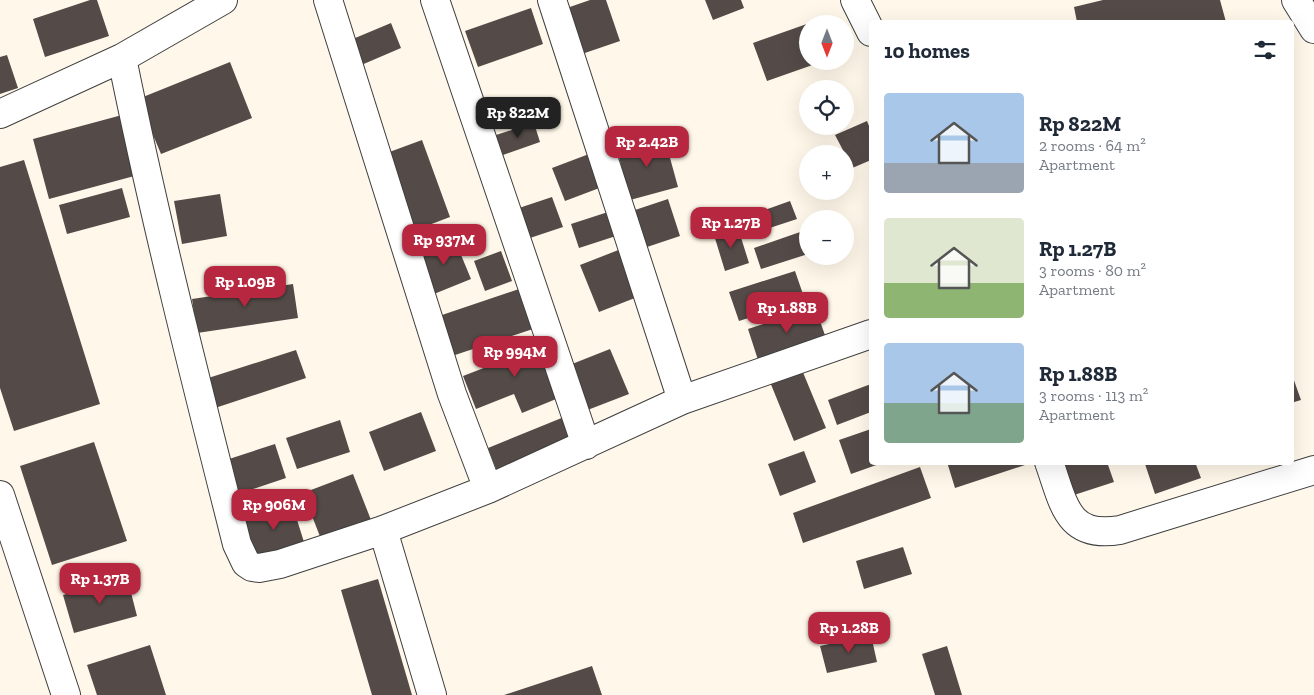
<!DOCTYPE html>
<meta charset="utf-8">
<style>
:root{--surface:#fff;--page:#f6f6f7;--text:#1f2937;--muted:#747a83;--accent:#b82740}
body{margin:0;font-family:"Zilla Slab",serif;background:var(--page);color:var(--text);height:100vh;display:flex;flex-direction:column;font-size:19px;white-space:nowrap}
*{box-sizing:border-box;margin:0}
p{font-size:16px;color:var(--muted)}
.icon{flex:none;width:28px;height:28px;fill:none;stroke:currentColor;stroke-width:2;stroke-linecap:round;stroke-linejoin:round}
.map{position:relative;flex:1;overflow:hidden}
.panel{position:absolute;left:869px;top:20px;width:425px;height:445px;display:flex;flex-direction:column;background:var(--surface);border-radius:5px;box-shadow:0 5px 20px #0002}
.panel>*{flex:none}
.needle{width:32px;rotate:180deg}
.controls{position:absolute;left:799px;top:15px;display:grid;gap:10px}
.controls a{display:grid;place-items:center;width:55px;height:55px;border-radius:50%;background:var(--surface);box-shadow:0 5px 20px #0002;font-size:25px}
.price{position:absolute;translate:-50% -42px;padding:0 11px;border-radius:10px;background:var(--accent);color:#fff;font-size:16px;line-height:32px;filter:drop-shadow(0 1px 2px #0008)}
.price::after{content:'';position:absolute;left:50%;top:30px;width:15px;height:11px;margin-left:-8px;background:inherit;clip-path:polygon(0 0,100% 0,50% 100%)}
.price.current{background:#222;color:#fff}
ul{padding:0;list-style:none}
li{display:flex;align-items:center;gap:15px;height:125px;padding:0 15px}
li span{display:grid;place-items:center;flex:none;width:140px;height:100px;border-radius:5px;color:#555}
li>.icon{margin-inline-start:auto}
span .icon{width:60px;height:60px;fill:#fffc;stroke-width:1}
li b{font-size:21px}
h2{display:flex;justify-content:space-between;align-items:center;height:60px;padding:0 15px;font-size:21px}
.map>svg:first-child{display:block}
.building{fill:#544b48}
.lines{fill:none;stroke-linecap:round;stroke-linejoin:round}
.minor-casing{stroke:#3f3f3f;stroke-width:30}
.minor{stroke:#fff;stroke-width:28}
</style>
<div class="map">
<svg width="1314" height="695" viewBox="0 0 1314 695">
<rect width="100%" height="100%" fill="#fff8ea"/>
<path class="building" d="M 90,0 L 97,0 L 109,36 L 45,57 L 33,19 Z
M 590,0 L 606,0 L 620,41 L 579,55 L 564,9 Z
M 705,0 L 741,0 L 744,8 L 713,20 Z
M 1103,0 L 1220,0 L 1226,22 L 1077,22 L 1074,7 Z
M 531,8 L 543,44 L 478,67 L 465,31 Z
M 821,19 L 823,24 L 808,24 L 808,61 L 821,62 L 767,81 L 753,43 Z
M 391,23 L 401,48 L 359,66 L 348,41 Z
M 7,55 L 18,88 L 0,94 L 0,57 Z
M 230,62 L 252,118 L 161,154 L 138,99 Z
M 122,115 L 138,175 L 49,199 L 33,139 Z
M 867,121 L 871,131 L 871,160 L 850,169 L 845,154 L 835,135 Z
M 534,123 L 540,142 L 503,155 L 496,135 Z
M 664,136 L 678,187 L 630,200 L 617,149 Z
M 422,140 L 450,217 L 413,231 L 384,154 Z
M 589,154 L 602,187 L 565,201 L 552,168 Z
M 24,160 L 100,404 L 14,431 L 0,388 L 0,167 Z
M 122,188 L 130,217 L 67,234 L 59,205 Z
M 220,194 L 227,236 L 182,244 L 174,201 Z
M 552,197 L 563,227 L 527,239 L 516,209 Z
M 668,199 L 680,236 L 647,247 L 635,210 Z
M 790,201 L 797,219 L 757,232 L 751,215 Z
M 608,212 L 616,236 L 579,248 L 571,224 Z
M 738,228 L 749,263 L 725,271 L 714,235 Z
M 803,231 L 808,244 L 808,254 L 761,269 L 754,248 Z
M 454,238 L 471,279 L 434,294 L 417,252 Z
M 621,249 L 640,296 L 599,312 L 580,265 Z
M 501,251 L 512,281 L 485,291 L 474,261 Z
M 795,271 L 805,300 L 739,321 L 729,292 Z
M 293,284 L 298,318 L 197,333 L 192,299 Z
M 519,289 L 533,329 L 452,356 L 439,316 Z
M 815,307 L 826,338 L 758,360 L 748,329 Z
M 537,337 L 561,397 L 522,413 L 514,394 L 476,409 L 463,376 L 502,361 L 499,351 Z
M 610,349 L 629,394 L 585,411 L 567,366 Z
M 296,350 L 306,378 L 212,409 L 202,380 Z
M 802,370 L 826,428 L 794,441 L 770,382 Z
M 1291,372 L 1301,400 L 1291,403 Z
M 871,384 L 871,412 L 837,425 L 828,400 Z
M 421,412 L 436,451 L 384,471 L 369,432 Z
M 564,417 L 575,445 L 499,476 L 488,448 Z
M 340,420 L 350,452 L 297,469 L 286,438 Z
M 871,429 L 871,462 L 882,463 L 851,474 L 839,440 Z
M 94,442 L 127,541 L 52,565 L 20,466 Z
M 275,444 L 286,478 L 235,495 L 223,461 Z
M 804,451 L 816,482 L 780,496 L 768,464 Z
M 947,462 L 1031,462 L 1031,463 L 955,488 Z
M 1063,462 L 1107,462 L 1114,482 L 1071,496 Z
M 1147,462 L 1195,462 L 1201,478 L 1155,494 L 1145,464 Z
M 920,467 L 931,498 L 803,543 L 793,513 Z
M 353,474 L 371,520 L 321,539 L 303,493 Z
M 292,504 L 304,542 L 256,558 L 244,521 Z
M 903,547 L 912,574 L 864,589 L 856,561 Z
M 127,577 L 137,616 L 74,633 L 63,595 Z
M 378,579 L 412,695 L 372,695 L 341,590 Z
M 871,635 L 877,662 L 827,673 L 820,646 Z
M 150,645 L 166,695 L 97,695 L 87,665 Z
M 947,646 L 962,695 L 935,695 L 922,654 Z
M 592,666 L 602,695 L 504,695 Z"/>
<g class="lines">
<g class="minor-casing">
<path id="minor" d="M 328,0 L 452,394 L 488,489
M 435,0 L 586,445
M 552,0 L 682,400
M 855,0 L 871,32
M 1296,0 L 1314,29
M 122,58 C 155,221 196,382 237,544 L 246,563 L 252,567 L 259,568 L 280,564 L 383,530 L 488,489 L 682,400 L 871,334
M 0,114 L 122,58 L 223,0
M 1049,462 C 1064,504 1067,539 1120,530 L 1314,470
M 0,495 L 66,695
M 383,530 L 432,695"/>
</g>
<use href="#minor" class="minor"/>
</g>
</svg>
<div class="controls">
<a><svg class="needle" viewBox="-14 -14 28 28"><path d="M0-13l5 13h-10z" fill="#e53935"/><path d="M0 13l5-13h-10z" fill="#747a83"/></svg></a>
<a><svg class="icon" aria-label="locate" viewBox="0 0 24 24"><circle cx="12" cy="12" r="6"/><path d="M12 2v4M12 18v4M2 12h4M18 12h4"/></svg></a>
<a>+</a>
<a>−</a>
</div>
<b class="price current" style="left:518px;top:139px">Rp 822M</b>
<b class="price" style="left:647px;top:168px">Rp 2.42B</b>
<b class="price" style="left:731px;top:249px">Rp 1.27B</b>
<b class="price" style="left:444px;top:266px">Rp 937M</b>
<b class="price" style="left:245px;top:308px">Rp 1.09B</b>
<b class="price" style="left:787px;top:334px">Rp 1.88B</b>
<b class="price" style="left:515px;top:378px">Rp 994M</b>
<b class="price" style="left:274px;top:531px">Rp 906M</b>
<b class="price" style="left:100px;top:605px">Rp 1.37B</b>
<b class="price" style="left:849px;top:654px">Rp 1.28B</b>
<section class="panel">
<h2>10 homes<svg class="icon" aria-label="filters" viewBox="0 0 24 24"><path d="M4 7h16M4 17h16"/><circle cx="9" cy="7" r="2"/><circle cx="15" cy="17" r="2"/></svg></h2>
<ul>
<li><span style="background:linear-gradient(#a9c7e8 70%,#9aa5b1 0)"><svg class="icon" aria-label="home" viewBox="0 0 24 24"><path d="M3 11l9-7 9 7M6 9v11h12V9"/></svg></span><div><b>Rp 822M</b><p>2 rooms · 64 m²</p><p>Apartment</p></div></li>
<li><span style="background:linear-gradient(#dfe7d0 65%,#8fb573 0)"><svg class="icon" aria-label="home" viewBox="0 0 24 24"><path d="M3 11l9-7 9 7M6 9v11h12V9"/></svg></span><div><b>Rp 1.27B</b><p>3 rooms · 80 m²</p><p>Apartment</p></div></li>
<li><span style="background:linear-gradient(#a9c7e8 60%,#7fa58c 0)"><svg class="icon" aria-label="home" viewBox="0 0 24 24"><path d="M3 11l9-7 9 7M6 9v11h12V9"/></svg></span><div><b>Rp 1.88B</b><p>3 rooms · 113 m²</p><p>Apartment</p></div></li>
</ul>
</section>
</div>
